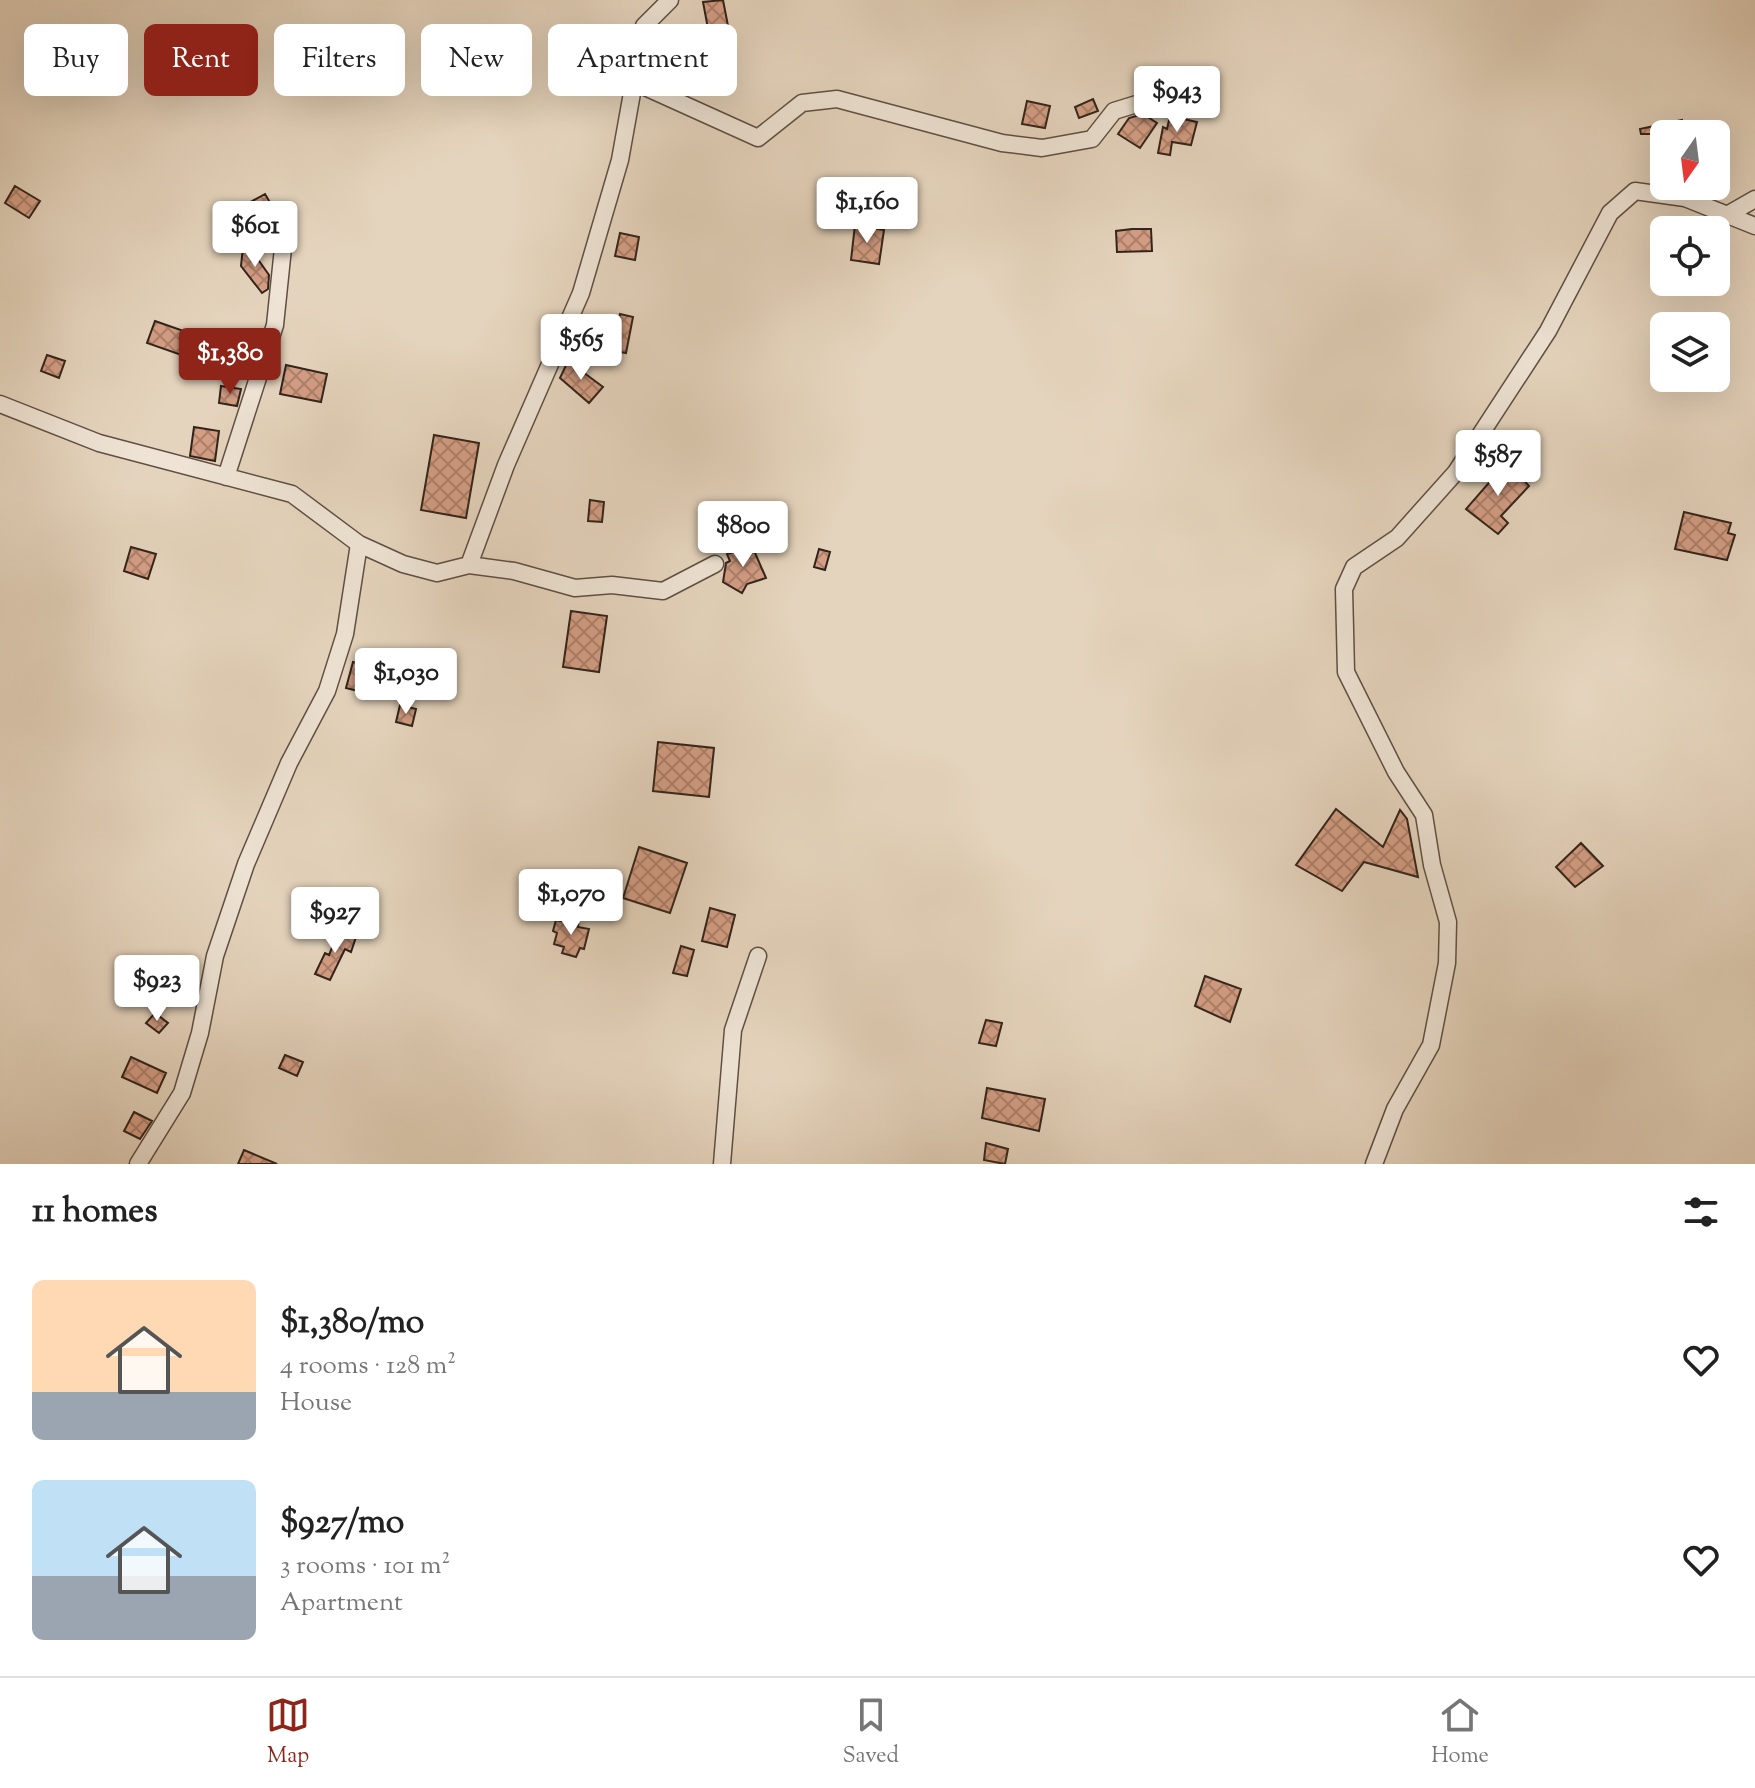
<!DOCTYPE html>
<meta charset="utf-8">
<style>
:root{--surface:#fff;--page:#f2f2f2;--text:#222;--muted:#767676;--line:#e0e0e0;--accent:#8f2418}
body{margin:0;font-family:"Sorts Mill Goudy",serif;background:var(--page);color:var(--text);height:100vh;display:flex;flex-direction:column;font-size:30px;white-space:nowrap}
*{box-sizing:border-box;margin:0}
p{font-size:26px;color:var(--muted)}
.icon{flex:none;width:44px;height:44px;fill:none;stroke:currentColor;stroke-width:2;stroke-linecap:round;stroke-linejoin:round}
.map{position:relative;height:1164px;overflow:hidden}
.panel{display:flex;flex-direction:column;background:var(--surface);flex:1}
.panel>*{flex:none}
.guide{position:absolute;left:24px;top:24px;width:800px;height:72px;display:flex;gap:16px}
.needle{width:52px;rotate:194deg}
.controls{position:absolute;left:1650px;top:120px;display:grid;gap:16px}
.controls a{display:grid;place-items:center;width:80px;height:80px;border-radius:12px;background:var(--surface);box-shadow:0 8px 32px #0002;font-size:40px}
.price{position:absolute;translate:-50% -68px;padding:0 18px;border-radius:8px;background:#fff;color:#222;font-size:26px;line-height:52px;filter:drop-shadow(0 2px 4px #0008)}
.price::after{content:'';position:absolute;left:50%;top:48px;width:24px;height:18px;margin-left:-12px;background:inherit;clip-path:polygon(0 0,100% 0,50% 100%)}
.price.selected{background:var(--accent);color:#fff}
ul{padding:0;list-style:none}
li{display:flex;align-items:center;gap:24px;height:200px;padding:0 32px}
li span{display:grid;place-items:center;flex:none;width:224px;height:160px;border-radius:12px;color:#555}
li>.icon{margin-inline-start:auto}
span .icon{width:96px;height:96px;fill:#fffc;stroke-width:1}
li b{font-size:34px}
h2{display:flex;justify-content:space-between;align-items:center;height:96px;padding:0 32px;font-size:34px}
.tag{padding:0 28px;border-radius:12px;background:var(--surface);box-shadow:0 8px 32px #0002;font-size:28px;line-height:72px}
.tag.selected{background:var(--accent);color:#fff}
.tabs{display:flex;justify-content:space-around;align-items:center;height:112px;border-top:2px solid var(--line);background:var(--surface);font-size:22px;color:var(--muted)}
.tabs a{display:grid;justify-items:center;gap:4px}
.tabs .selected{color:var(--accent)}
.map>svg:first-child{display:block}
.building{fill:url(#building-cross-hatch);stroke:#32231a;stroke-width:2}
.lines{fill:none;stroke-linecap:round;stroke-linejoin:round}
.minor-casing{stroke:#5f4f43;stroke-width:19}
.minor{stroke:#eee3d4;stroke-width:16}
</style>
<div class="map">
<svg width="1755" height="1164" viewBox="0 0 1755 1164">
<defs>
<pattern id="building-cross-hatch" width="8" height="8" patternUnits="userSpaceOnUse" patternTransform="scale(2)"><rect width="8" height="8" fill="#d49e84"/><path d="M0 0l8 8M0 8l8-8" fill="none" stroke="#ad806b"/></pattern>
</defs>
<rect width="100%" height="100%" fill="#e5d4bd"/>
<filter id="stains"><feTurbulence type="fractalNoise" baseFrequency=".0025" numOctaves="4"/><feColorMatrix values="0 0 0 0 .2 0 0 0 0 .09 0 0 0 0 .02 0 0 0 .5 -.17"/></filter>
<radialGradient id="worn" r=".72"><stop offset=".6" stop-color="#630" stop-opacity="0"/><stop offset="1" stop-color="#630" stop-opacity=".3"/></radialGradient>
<path class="building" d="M 723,0 L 729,31 L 709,34 L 703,2 Z
M 683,34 L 706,51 L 689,76 L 672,68 L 674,61 L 664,55 Z
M 1178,76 L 1193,79 L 1190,93 L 1175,90 Z
M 1093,99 L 1098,111 L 1079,118 L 1075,107 Z
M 1027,101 L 1050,106 L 1045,128 L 1022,124 Z
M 1143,114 L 1157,123 L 1140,148 L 1118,134 L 1129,118 Z
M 1170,116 L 1197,122 L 1191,145 L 1172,142 L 1170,155 L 1158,153 L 1163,127 L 1167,129 Z
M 1682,120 L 1685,134 L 1641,134 L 1640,129 Z
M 15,186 L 40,201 L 29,218 L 5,203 Z
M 265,194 L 272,206 L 254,217 L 247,204 Z
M 855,225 L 884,230 L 879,264 L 851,260 Z
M 1132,229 L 1151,229 L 1152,251 L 1117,252 L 1116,231 Z
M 620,233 L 639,237 L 635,260 L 615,256 Z
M 243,247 L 258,248 L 257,258 L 269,275 L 268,289 L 262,293 L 241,266 Z
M 620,314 L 633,317 L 626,353 L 571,343 L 579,326 L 616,334 Z
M 155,321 L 198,336 L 190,358 L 147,343 Z
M 47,355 L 65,361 L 59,378 L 41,371 Z
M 568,361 L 603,387 L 589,403 L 560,378 Z
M 286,365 L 327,374 L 321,402 L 280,394 Z
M 221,386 L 241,389 L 237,406 L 219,403 Z
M 194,427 L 219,431 L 215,461 L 190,456 Z
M 434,435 L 479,443 L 466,518 L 421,510 Z
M 1507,462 L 1529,486 L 1501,516 L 1508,523 L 1498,534 L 1466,509 Z
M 590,500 L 604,502 L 602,522 L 588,521 Z
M 1684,512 L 1731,523 L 1728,533 L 1735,535 L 1727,560 L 1675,549 Z
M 752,546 L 766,578 L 747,584 L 742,593 L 723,582 L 726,563 L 730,561 L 727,554 Z
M 131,547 L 156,554 L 148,579 L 124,571 Z
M 819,549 L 830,552 L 825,570 L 814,567 Z
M 571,611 L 607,616 L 599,672 L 563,667 Z
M 353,662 L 385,671 L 378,696 L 346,688 Z
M 400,705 L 416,709 L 412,726 L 396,722 Z
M 658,742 L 714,748 L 709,797 L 653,791 Z
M 1336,809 L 1383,847 L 1400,810 L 1407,819 L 1418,877 L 1364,862 L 1342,891 L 1296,865 Z
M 1581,843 L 1603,866 L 1575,887 L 1556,867 Z
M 639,847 L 687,863 L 670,913 L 623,898 Z
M 710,908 L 735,915 L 727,947 L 702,941 Z
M 579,915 L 578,927 L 589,929 L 584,949 L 580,948 L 576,957 L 562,953 L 564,947 L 554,944 L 557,933 L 553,931 L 556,920 L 569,923 Z
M 339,930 L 356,937 L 351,952 L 345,949 L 330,980 L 315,974 L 325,953 L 329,955 Z
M 681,946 L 694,950 L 687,976 L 673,973 Z
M 1205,976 L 1241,989 L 1230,1022 L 1195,1006 Z
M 155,1013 L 168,1023 L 159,1033 L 146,1023 Z
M 986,1020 L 1002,1023 L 996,1046 L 979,1043 Z
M 285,1055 L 303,1062 L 297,1076 L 279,1068 Z
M 131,1057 L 166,1073 L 157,1093 L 122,1077 Z
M 987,1088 L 1045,1099 L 1039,1131 L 982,1118 Z
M 134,1112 L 152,1121 L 140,1139 L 124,1131 Z
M 986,1143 L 1008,1149 L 1005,1164 L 984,1160 Z
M 244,1150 L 277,1164 L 238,1164 Z"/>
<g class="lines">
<g class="minor-casing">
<path id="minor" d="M 634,82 L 758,138 L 802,103 L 837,99 L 1002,143 L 1042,148 L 1092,139 L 1114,111 L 1153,99
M 1727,215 L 1755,199
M 0,404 L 99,443 L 292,494 L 359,544 L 403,564 L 437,573 L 469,565 L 514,571 L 575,588 L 612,585 L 663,591 L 715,564
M 226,477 L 275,325 L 283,248
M 469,565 L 506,465 L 581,293 L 620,160 L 644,26 L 670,0
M 138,1164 L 182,1093 L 200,1033 L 215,956 L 246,864 L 289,763 L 327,691 L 345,634 L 359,544
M 722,1164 L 733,1030 L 758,956
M 1374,1164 L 1395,1109 L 1431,1045 L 1447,963 L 1448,922 L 1432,865 L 1424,815 L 1396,772 L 1346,672 L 1344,589 L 1354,567 L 1397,538 L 1456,472 L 1548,331 L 1610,213 L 1635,191 L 1685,198 L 1755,226"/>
</g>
<use href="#minor" class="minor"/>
</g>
<rect width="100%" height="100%" filter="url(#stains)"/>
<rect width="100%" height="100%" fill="url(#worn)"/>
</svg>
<div class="controls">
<a><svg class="needle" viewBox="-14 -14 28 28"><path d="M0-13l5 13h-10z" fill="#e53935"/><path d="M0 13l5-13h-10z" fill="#767676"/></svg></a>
<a><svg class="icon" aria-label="locate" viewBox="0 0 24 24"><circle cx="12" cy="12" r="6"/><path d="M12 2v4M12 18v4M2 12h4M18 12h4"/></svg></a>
<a><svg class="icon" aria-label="layers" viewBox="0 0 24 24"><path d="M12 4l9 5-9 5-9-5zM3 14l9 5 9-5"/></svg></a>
</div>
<b class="price" style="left:1177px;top:134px">$943</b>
<b class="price" style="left:867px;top:245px">$1,160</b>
<b class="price" style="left:255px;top:269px">$601</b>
<b class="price" style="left:581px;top:382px">$565</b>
<b class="price selected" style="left:230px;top:396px">$1,380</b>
<b class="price" style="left:1498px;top:498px">$587</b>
<b class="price" style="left:743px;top:569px">$800</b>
<b class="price" style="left:406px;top:716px">$1,030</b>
<b class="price" style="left:571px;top:937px">$1,070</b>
<b class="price" style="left:335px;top:955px">$927</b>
<b class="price" style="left:157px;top:1023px">$923</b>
<div class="guide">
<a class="tag">Buy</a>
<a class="tag selected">Rent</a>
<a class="tag">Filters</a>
<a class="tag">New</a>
<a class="tag">Apartment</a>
</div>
</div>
<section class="panel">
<h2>11 homes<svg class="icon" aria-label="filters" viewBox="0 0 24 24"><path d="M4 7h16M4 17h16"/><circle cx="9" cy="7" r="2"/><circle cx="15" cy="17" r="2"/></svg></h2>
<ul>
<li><span style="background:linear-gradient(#ffd9b3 70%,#9aa5b1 0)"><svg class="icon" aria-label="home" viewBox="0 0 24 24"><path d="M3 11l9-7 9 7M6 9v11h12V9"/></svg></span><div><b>$1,380/mo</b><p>4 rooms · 128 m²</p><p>House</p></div><svg class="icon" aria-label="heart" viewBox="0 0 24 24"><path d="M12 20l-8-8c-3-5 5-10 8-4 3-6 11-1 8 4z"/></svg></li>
<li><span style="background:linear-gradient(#bfe0f5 60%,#9aa5b1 0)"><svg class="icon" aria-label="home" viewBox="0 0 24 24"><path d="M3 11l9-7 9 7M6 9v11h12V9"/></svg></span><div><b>$927/mo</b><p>3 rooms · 101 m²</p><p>Apartment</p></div><svg class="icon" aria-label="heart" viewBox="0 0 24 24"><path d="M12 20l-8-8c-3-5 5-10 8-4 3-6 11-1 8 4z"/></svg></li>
</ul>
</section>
<nav class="tabs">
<a class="selected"><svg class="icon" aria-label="map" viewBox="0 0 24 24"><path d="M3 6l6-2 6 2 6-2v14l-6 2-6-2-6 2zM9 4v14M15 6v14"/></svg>Map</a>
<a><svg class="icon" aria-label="saved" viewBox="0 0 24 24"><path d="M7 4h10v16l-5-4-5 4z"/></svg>Saved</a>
<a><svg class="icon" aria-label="home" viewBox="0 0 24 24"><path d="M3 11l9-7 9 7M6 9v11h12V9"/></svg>Home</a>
</nav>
